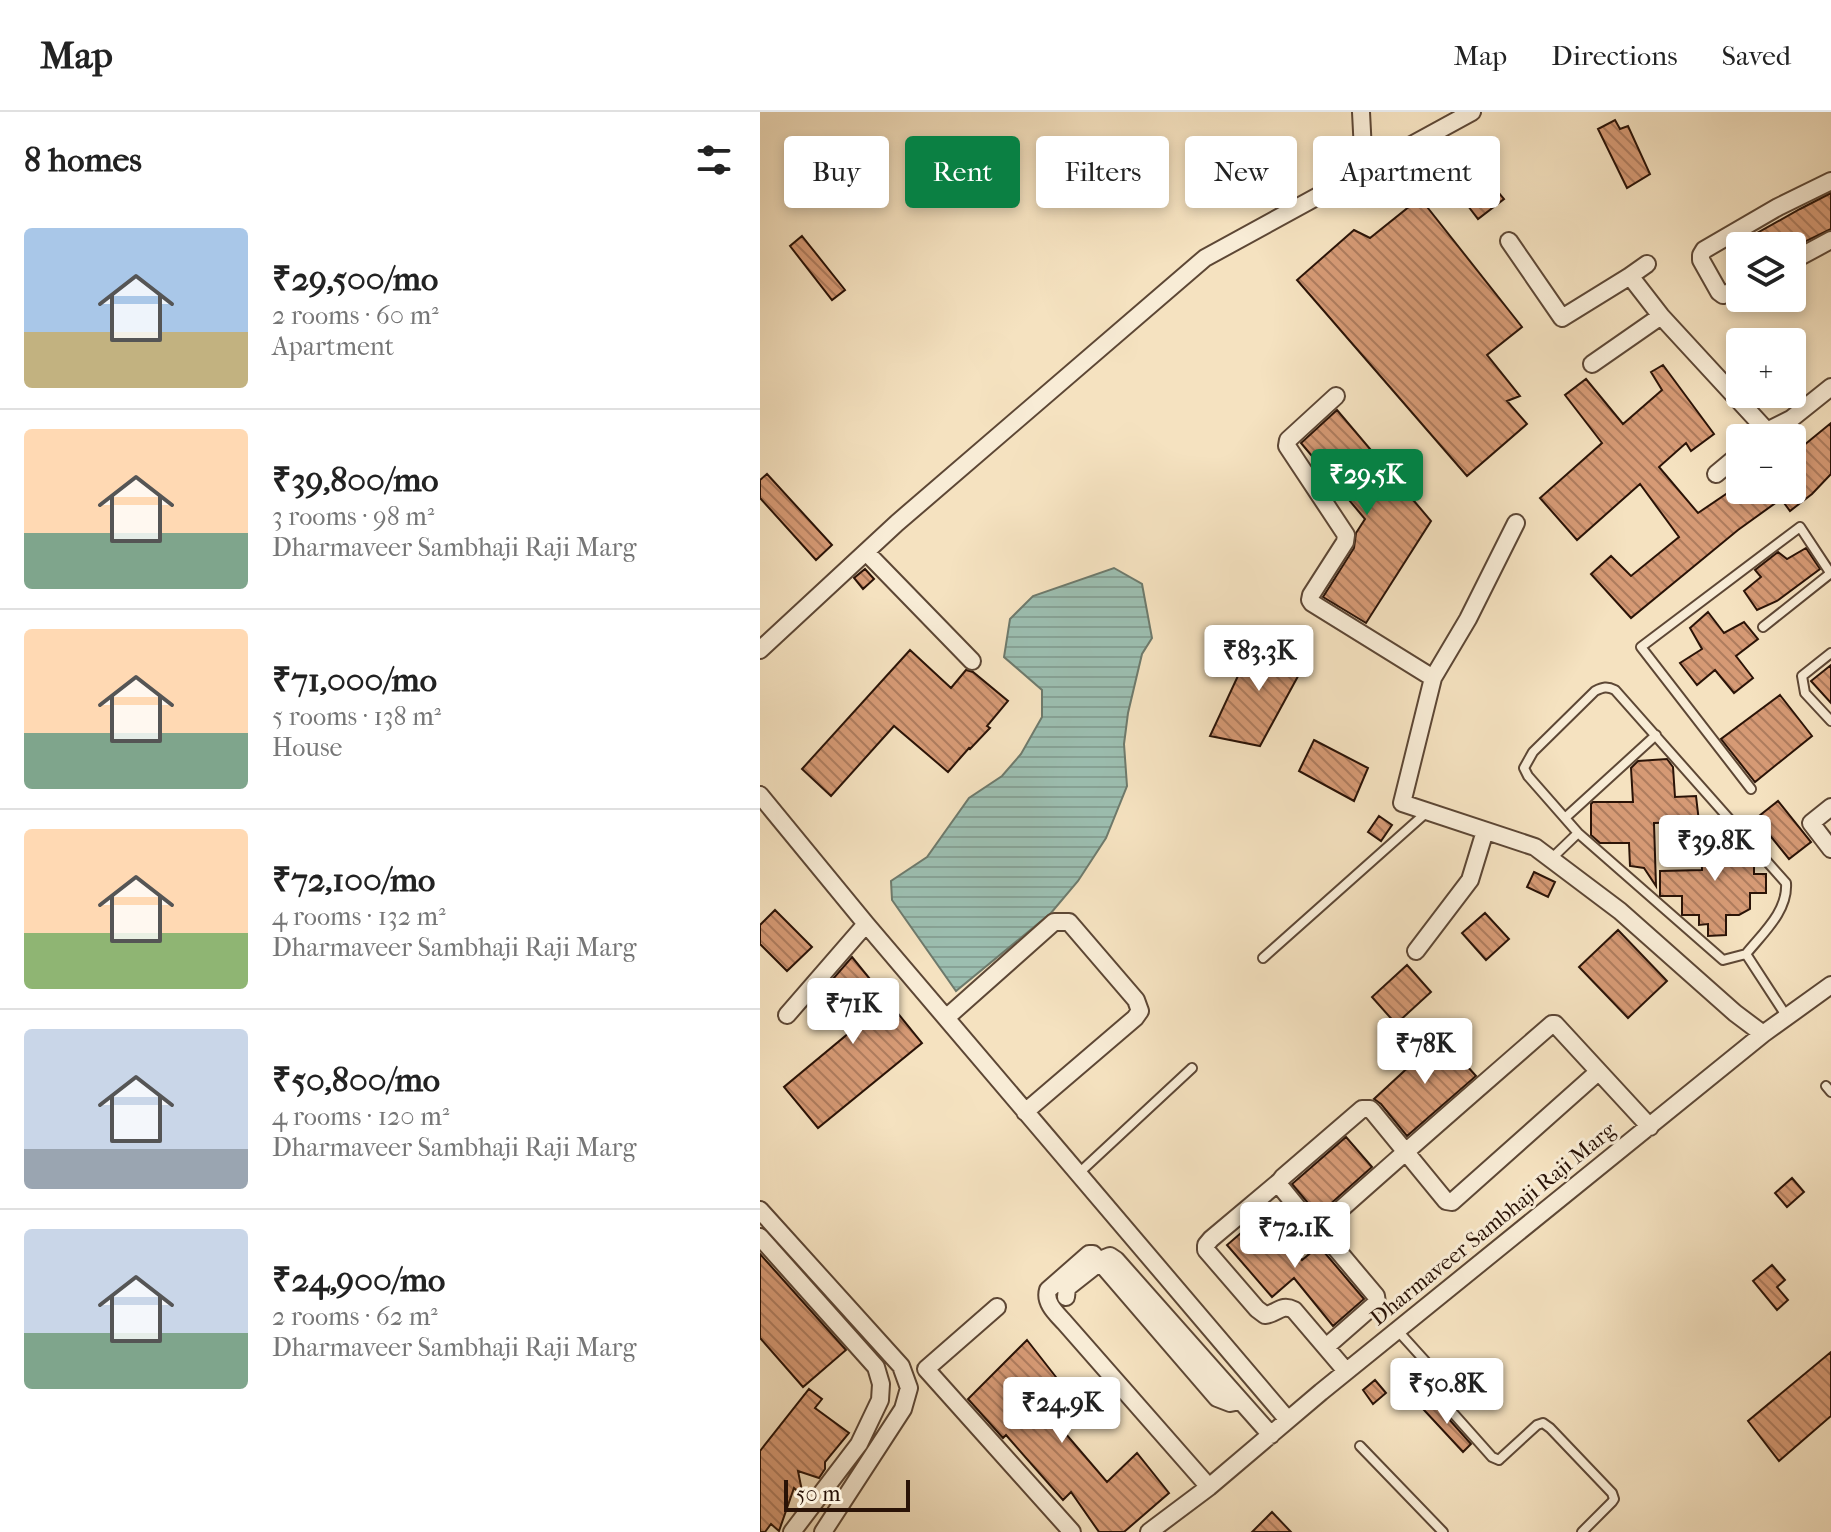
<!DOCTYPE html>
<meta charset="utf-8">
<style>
:root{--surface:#fff;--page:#f6f6f6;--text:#222;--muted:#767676;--line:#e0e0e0;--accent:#0b8043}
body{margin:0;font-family:"IM FELL French Canon",serif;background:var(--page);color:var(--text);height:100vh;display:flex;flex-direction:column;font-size:30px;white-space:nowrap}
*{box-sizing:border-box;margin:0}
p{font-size:26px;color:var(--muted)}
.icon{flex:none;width:44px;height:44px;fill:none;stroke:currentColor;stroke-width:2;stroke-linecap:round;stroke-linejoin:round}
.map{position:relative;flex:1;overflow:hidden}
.sheet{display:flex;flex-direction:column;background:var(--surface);width:760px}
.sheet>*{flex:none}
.top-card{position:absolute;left:24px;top:24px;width:760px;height:72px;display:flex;gap:16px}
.fabs{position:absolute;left:966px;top:120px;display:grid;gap:16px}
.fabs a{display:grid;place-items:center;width:80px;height:80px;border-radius:8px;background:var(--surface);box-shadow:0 4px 12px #0003;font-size:40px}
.scale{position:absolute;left:24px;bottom:20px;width:126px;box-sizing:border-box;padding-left:8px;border:4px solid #2a1307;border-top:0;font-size:22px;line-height:28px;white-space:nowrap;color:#2a1307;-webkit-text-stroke:6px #f8ecd6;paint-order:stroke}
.price{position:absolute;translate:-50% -68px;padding:0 18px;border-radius:8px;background:#fff;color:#222;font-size:26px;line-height:52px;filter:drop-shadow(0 2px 4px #0008)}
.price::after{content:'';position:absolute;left:50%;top:48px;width:24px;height:18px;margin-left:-12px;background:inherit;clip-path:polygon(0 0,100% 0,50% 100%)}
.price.on{background:var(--accent);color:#fff}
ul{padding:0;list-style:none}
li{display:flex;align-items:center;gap:24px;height:200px;padding:0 24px}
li+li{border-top:2px solid var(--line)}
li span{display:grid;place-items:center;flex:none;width:224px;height:160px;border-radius:8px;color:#555}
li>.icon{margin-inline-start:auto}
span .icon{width:96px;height:96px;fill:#fffc;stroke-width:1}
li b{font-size:34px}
h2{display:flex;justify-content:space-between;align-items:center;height:96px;padding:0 24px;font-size:34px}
.tag{padding:0 28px;border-radius:8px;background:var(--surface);box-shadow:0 4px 12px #0003;font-size:28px;line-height:72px}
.tag.on{background:var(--accent);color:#fff}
header{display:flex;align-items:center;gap:48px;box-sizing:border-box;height:112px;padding:0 40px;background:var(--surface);border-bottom:2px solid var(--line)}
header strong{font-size:38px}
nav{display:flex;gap:44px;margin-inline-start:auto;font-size:28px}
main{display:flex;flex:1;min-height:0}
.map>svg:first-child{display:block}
.water{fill:url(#water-rules);stroke:#6e7a6c;stroke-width:2}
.building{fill:url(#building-back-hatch);stroke:#2a1307;stroke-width:2}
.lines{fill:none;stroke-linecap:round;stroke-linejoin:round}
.service-casing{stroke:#5d4735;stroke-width:12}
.minor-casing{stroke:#5d4735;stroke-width:20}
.service{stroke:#f8ecd6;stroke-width:8}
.minor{stroke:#f8ecd6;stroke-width:16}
.labels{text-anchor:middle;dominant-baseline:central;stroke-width:6;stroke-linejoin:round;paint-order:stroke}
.street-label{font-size:22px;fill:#2a1307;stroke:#f8ecd6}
</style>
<header>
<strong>Map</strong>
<nav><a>Map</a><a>Directions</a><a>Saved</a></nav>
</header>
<main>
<section class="sheet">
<h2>8 homes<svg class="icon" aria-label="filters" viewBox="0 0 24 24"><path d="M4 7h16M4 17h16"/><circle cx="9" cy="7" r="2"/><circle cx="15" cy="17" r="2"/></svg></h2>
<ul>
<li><span style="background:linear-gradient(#a9c7e8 65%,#c2b280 0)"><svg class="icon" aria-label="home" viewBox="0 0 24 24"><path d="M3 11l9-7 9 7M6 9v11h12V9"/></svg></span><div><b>₹29,500/mo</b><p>2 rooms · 60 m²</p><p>Apartment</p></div></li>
<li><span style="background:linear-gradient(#ffd9b3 65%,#7fa58c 0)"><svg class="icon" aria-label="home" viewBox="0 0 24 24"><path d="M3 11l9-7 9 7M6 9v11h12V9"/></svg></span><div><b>₹39,800/mo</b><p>3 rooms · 98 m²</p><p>Dharmaveer Sambhaji Raji Marg</p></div></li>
<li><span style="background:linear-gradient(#ffd9b3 65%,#7fa58c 0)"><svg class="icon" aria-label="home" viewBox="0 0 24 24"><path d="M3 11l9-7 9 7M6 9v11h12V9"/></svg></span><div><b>₹71,000/mo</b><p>5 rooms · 138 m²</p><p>House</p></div></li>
<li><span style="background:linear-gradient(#ffd9b3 65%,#8fb573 0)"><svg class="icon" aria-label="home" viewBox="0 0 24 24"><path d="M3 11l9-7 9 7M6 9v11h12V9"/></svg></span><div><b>₹72,100/mo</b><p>4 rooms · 132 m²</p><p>Dharmaveer Sambhaji Raji Marg</p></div></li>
<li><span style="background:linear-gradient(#c9d6e8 75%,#9aa5b1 0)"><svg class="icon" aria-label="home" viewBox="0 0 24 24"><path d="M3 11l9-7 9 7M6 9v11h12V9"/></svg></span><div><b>₹50,800/mo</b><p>4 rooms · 120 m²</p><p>Dharmaveer Sambhaji Raji Marg</p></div></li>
<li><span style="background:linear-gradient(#c9d6e8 65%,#7fa58c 0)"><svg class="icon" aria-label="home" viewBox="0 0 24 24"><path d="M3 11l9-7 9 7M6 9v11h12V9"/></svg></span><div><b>₹24,900/mo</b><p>2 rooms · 62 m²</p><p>Dharmaveer Sambhaji Raji Marg</p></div></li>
</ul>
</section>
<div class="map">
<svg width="1071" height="1420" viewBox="0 0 1071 1420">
<defs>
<pattern id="water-rules" width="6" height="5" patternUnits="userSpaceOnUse" patternTransform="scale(2)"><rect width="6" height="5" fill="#9cbeb0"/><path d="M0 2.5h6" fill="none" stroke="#87a296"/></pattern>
<pattern id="building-back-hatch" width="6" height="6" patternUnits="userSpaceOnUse" patternTransform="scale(2)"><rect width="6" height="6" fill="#d69a75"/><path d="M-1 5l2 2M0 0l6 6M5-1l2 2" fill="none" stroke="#ae7c5e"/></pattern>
</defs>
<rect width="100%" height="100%" fill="#f5e2c0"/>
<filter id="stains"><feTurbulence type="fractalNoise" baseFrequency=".0025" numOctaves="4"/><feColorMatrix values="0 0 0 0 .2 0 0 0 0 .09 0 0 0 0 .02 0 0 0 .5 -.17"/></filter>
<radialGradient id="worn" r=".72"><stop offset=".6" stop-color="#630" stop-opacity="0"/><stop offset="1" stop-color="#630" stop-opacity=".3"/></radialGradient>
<path class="water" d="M 354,456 L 382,472 L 392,526 L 382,542 L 368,601 L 364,632 L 367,674 L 346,726 L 318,769 L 291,801 L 196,879 L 132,788 L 131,769 L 167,745 L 209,686 L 242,664 L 261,642 L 282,605 L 282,578 L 244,545 L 250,507 L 273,484 Z"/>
<path class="building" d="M 855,8 L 860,17 L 868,14 L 890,62 L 867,76 L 838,17 Z
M 733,74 L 744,87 L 718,107 L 708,94 Z
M 1071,81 L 1071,117 L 1032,136 L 1032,134 L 974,134 L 1040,97 Z
M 660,86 L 762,215 L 727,243 L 760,284 L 747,289 L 767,312 L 707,364 L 537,168 L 594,118 L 610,126 Z
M 42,124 L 85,178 L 72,188 L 30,134 Z
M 903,253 L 954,322 L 931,339 L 926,331 L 899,355 L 938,401 L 972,378 L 1032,378 L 1032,343 L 1071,311 L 1071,362 L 1052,382 L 1030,399 L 1021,387 L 978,418 L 871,506 L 831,462 L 851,444 L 871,464 L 919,425 L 880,372 L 817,428 L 780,386 L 842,331 L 805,283 L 826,267 L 863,312 L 902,278 L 891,260 Z
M 577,298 L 671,409 L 606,511 L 563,485 L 594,436 L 596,421 L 605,407 L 541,331 Z
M 7,362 L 72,433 L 56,448 L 0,386 L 0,368 Z
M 1046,436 L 1060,457 L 1017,489 L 997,498 L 984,479 L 1001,465 L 995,458 L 1018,440 L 1027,447 Z
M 105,457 L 114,467 L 103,477 L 94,466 Z
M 948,500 L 964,521 L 984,510 L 998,527 L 976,544 L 993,566 L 974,581 L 955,558 L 937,573 L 920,551 L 942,537 L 930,516 Z
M 496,525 L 549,544 L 500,634 L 450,624 Z
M 150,538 L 191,576 L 206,558 L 213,560 L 248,589 L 227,614 L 230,616 L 210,637 L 209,636 L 188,660 L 134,614 L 71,684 L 42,657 Z
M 1071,553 L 1071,591 L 1051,569 Z
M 1020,583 L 1052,624 L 995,670 L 961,627 Z
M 554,628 L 608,656 L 594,689 L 539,659 Z
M 907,647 L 913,655 L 915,685 L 936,684 L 939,710 L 894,711 L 896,774 L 884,756 L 870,754 L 869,731 L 840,731 L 831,723 L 831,692 L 833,690 L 873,690 L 871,656 L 878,649 Z
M 1018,689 L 1051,730 L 1029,747 L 999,710 L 999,704 Z
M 619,704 L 632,713 L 621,729 L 608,720 Z
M 967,716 L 968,740 L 987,739 L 987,750 L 994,750 L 994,762 L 1006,762 L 1006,781 L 990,781 L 990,797 L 979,803 L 966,803 L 966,823 L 948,824 L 948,812 L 939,813 L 939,803 L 922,803 L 922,784 L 900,784 L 900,759 L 942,758 L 941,717 Z
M 774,760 L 795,770 L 788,785 L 767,775 Z
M 15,798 L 52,835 L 27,859 L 0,832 L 0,813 Z
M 725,801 L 749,827 L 726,848 L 702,821 Z
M 858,818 L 907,869 L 868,906 L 819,855 Z
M 92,845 L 162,931 L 58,1016 L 24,975 L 90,920 L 59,883 Z
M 647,853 L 671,880 L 636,912 L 612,885 Z
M 681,925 L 716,964 L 647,1024 L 621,992 L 614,987 Z
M 586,1025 L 612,1055 L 558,1103 L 532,1072 Z
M 1032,1066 L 1044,1080 L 1027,1095 L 1015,1081 Z
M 503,1102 L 542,1148 L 559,1134 L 604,1187 L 573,1214 L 534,1166 L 512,1185 L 467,1133 Z
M 0,1142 L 86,1238 L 43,1275 L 0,1226 Z
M 1012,1153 L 1025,1168 L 1017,1175 L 1028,1188 L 1017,1198 L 993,1169 Z
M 267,1228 L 303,1274 L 281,1293 L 347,1370 L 377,1341 L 409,1381 L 364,1420 L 339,1420 L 311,1380 L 303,1388 L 246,1323 L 243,1326 L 208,1287 Z
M 1071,1240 L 1071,1304 L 1019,1349 L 988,1309 Z
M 615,1268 L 626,1281 L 613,1292 L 603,1278 Z
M 49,1277 L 62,1287 L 55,1296 L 89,1321 L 65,1350 L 65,1357 L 59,1366 L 38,1359 L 43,1384 L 34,1376 L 19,1419 L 11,1412 L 5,1420 L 0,1420 L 0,1339 Z
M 674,1288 L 679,1296 L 711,1332 L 703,1340 L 664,1298 Z
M 512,1400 L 531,1420 L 492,1420 Z"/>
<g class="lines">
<g class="service-casing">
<path id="service" d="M 1003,515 L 1071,461
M 1071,541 L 1042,564 L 1045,581 L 1071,609
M 991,677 L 881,535 L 1040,415 L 1071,462
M 805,706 L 896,623
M 791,747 L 818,721
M 986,842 L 963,848 L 818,721 L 768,664 L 764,656 L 773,640 L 835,579 C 843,575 847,574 855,578 L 1026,771 C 1028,799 1003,821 986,842 L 1027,905
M 503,846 L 667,700
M 1066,974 L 1071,980
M 319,1061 L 432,956
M 638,1219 L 685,1271 L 687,1276 L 682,1287 L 684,1291 L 732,1345 L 739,1348 L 741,1346 L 777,1313 L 783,1311 L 790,1316 L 852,1381 L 854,1387 L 852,1390 L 822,1420
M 600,1334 L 683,1420"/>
</g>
<g class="minor-casing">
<path id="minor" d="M 601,0 L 604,59
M 749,129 L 802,206 L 870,164 L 901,204 L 1007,319 L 1031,307 L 1071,275
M 1032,149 L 1071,128
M 870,164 L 887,152
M 980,176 L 963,183 L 959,180 L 941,148 L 941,143 L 944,138 L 1018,95 L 1071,69
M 832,252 L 901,204
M 576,284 L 528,328 L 527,334 L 586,423 L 585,430 L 551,483 L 550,488 L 552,491 L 673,566
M 956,362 L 980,342
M 756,411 L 708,507 L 673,566 L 642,691 L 775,735 L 860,799 L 975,901 L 1003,922
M 106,440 L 212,549
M 0,538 L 137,411 L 445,146 L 712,0
M 0,683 L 106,812 L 528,1308
M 1071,695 L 1051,711 L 1071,737
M 656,839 L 710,768 L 725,719
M 27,903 L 106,812
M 186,906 L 294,810 L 309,810 L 376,888 L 380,899 L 375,906 L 265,1000
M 838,960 L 692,1090 L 686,1089 L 613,1000 L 610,997 L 602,997 L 523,1065 L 520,1069 L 520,1074 L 550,1111 L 558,1115 L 562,1114 C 638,1046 715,979 792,912 L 795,912 L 890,1015
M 520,1069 L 451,1127 L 446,1133 L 446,1138 L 497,1197 L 505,1203 C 517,1202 521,1191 534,1198 L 586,1259
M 0,1098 L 141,1254 L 149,1276 L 143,1297 L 63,1420
M 558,1115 L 616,1184 L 617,1191 L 614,1193 L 566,1235
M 0,1125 L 116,1255 L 121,1272 L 120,1288 L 99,1332 L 32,1420
M 306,1185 L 307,1176 L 345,1146 L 350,1144 L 356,1148 L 511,1323
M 237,1195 L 166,1257 L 312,1420
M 449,1375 L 305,1211 C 297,1202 284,1191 288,1178 L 329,1142 L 333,1142 L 457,1286 L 470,1291 L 480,1289
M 389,1420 L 449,1375 L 561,1280 L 1003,922 L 1071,873"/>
</g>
<use href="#service" class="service"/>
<use href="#minor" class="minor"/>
</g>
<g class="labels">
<g class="street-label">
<text transform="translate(733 1112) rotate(-39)">Dharmaveer Sambhaji Raji Marg</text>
</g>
</g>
<rect width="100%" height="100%" filter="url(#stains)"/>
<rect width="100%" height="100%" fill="url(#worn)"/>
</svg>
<div class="fabs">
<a><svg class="icon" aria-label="layers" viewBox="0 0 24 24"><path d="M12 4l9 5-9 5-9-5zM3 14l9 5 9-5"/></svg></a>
<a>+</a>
<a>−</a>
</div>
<div class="scale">50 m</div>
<b class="price on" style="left:607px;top:405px">₹29.5K</b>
<b class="price" style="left:499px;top:581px">₹83.3K</b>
<b class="price" style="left:955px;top:771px">₹39.8K</b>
<b class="price" style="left:93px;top:934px">₹71K</b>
<b class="price" style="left:665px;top:974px">₹78K</b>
<b class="price" style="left:535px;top:1158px">₹72.1K</b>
<b class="price" style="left:687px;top:1314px">₹50.8K</b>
<b class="price" style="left:302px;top:1333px">₹24.9K</b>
<div class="top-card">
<a class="tag">Buy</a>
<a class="tag on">Rent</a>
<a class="tag">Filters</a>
<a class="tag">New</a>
<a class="tag">Apartment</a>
</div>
</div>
</main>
